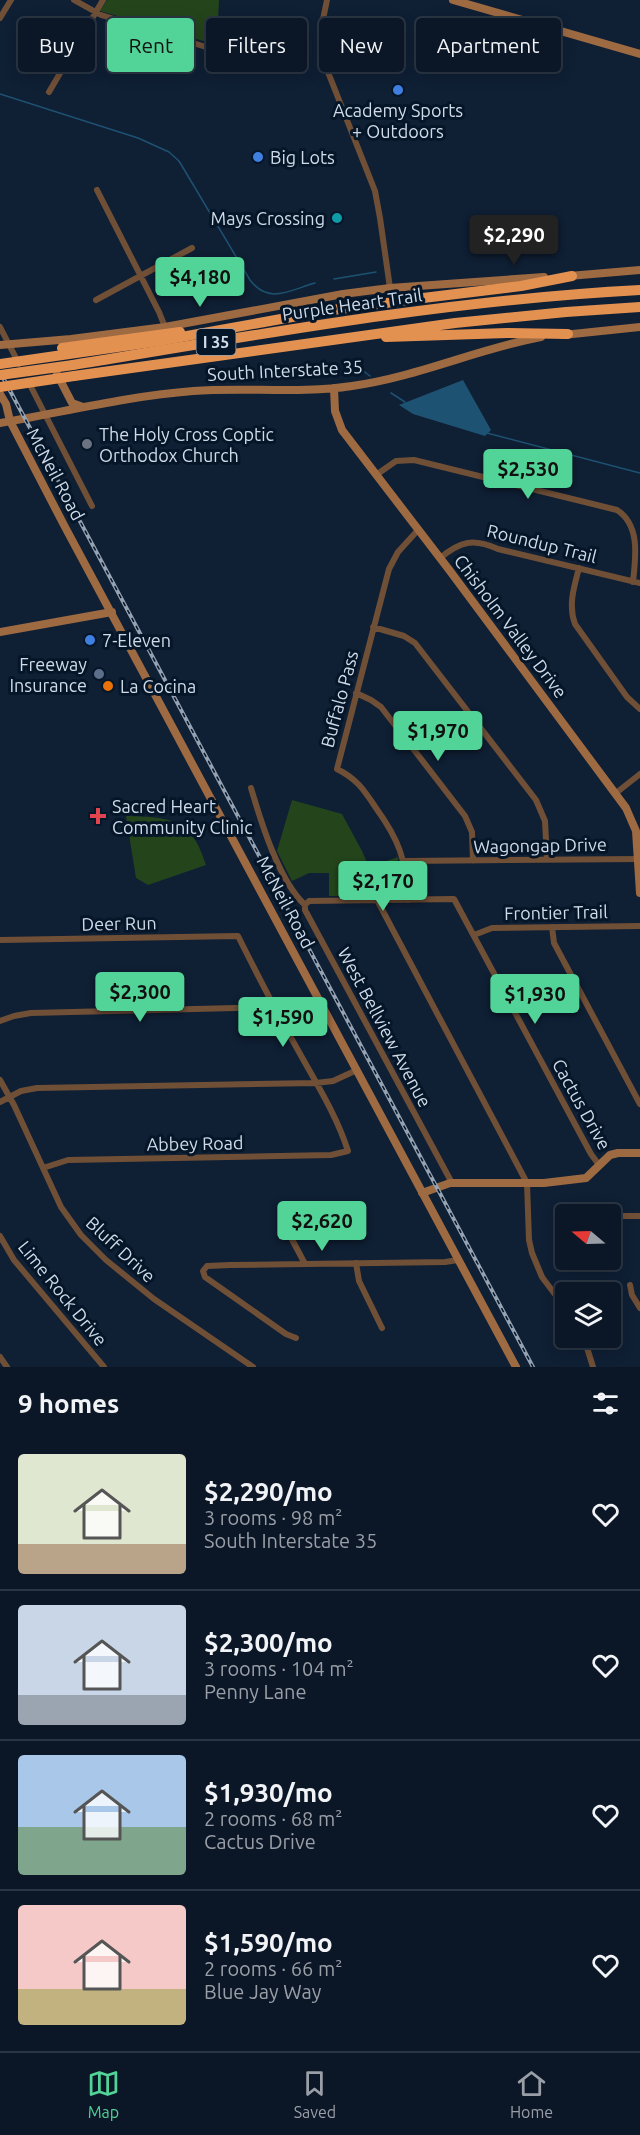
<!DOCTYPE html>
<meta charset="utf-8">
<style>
:root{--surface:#0b1727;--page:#14202f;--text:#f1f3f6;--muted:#9a9fa7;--line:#2b3644;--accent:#52d397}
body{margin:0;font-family:Ubuntu,sans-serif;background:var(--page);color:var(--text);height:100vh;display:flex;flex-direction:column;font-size:22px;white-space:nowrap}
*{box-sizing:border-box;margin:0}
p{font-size:20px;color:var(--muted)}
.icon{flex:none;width:33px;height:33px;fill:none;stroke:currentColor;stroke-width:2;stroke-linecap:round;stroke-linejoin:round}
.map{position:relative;height:1367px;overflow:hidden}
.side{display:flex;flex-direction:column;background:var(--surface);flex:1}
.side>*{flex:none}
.banner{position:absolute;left:18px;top:18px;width:604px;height:54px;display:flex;gap:12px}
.needle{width:39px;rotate:289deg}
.controls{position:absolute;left:555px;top:1204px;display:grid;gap:12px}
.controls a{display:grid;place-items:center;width:66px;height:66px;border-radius:6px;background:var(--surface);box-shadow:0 3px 15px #0003,0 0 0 2px var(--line);font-size:30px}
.price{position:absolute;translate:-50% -51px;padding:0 14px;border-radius:6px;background:var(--accent);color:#111;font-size:20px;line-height:39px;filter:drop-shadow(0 2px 3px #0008)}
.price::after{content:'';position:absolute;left:50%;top:36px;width:18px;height:14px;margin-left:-9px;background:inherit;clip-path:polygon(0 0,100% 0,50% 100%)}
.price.selected{background:#222;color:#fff}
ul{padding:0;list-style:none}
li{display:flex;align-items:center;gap:18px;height:150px;padding:0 18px}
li+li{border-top:2px solid var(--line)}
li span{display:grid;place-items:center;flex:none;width:168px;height:120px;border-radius:6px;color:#555}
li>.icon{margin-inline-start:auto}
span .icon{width:72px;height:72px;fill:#fffc;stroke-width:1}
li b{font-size:26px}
h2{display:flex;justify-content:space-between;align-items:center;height:72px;padding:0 18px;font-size:26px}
.chip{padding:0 21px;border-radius:6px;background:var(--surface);box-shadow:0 3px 15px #0003,0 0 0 2px var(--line);font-size:21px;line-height:54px}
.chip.selected{background:var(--accent);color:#111}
.dock{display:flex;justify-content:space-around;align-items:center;height:84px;border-top:2px solid var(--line);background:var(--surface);font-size:16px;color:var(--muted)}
.dock a{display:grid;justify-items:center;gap:3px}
.dock .selected{color:var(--accent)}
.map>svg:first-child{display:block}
.green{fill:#24451c}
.water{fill:#1e5272}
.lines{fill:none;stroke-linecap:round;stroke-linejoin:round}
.stream{stroke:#1e5272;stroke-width:1.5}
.street{stroke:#704f37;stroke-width:6}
.secondary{stroke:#9e6a42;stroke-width:8}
.highway{stroke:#e39151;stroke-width:10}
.rail-casing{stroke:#95a2b2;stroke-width:4}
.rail{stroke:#061629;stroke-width:1.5;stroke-dasharray:4.5;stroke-linecap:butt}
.highway-bridge{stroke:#e39151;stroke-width:10}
.shop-dot{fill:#3f7fe0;stroke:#061629;stroke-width:2}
.culture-dot{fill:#0f9aa8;stroke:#061629;stroke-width:2}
.worship-dot{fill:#6b7280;stroke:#061629;stroke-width:2}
.service-dot{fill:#5c6f8a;stroke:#061629;stroke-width:2}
.food-dot{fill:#e8710a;stroke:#061629;stroke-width:2}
.health-dot{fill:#e0444e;stroke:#061629;stroke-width:2}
.labels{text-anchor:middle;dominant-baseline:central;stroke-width:6;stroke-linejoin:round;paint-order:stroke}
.shield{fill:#061629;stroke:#93a0af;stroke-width:1.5}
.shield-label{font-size:16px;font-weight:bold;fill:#d0dbe9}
.poi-label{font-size:18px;fill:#d0dbe9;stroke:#061629;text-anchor:start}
.street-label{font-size:18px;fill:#d0dbe9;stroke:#061629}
</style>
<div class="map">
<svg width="640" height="1367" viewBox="0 0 640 1367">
<rect width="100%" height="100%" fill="#0f1f34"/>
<path class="green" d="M 107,0 L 219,0 L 217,45 L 100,11 Z
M 292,800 L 342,814 L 362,851 L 369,867 L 398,857 L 402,896 L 329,896 L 329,873 L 309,873 L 292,881 L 277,851 Z
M 126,816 C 169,817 192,818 206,865 L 148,885 L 136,878 Z"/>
<path class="water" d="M 463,380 L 491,430 L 485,436 L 413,414 L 399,405 Z"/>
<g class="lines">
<path class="stream" d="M 0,94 L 138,138 L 169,152 L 179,161 L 250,280 C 269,305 290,290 315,283
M 334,279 L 376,272
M 348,359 L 370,376
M 391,393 L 405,402
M 487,433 L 640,473"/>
<path class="street" d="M 74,0 L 101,15 L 216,50
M 327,0 L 322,24 L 324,62 L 375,191 L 380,218 L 390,288
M 0,18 L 11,0
M 49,92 L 103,0
M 97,190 L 159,312 L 165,327
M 96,300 L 192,248
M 0,327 L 19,364
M 28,381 L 92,506
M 376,475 L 396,461 L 414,460 L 617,510 C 640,525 636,555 633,582
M 440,558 C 461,541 473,538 498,549 L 640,583
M 579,568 C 574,587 568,605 575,624 L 627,697 L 640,709
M 373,627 L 404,636 L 415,643 L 536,800 L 545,821 L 547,860
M 356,693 L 371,700 L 381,707 L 465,816 L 472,832 L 473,861
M 251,788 C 261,822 279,881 305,905 L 305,910 L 452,1183
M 616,793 L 640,774
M 404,861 L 640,859
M 377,900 L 527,1183 L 529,1240 L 532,1253 L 542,1277 L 566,1309
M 408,900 C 406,859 399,840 376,808 C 364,790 357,779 337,769 L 389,569 L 398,552 L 418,530
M 305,905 L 309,901 L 454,899 L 591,1154 L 599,1165
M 552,927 L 554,943 L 640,1104
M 474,935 L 492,928 L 640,926
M 0,940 L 238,936 C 256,972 274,1008 294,1043 C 313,1078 336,1113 348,1151 L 331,1155 L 68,1160 L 43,1168
M 0,1021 L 14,1016 L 31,1013 L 273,1007
M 0,1080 L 14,1105 L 61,1207 L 81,1235 L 106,1260 L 154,1299 L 253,1367
M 0,1102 L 21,1091 L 37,1088 L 316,1083 L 333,1081 L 357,1070
M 610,1216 L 640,1216
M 287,1230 L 305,1264
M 0,1236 L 14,1260 L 104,1367
M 356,1263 L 359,1281 L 382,1328
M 630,1285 L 632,1295 L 640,1308
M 296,1338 L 286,1334 L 205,1277 L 203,1271 L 207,1266 L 230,1265 L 445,1262 L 458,1260
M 584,1338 L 593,1367
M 0,1357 L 7,1367"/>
<path class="secondary" d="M 453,0 L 640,54
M 569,276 L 640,270
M 563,335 L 640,327
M 0,345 L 71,339 L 165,327 L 343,294 L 390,288 L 544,277
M 57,374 L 72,403 L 83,407
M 334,388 L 335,411 L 342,430 L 450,571 L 626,808 L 636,831 L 640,893
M 0,394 L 6,404 L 10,421 L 65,527 L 516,1367
M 0,423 C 64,412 128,396 193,391 C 246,387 300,394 352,386 C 417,377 477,349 541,337
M 0,632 L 112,612
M 422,1193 L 450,1183 L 544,1183 L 586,1178 L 610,1155 L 618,1153 L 640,1153"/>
<path class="highway" d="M 415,299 L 521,286 L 572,276
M 386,337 L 507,333 L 568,334
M 62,348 L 180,332
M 73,365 C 261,334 449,300 640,290
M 74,376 L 455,323 L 566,312 L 640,307"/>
<g class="rail-casing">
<path id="rail" d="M 0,372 L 533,1367"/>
</g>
<use href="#rail" class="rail"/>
<path class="highway-bridge" d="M 0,364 L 159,341 L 325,311 L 415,299
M 0,375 L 73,365
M 0,387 L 74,376"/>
</g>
<g class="shop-dot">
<circle cx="398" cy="90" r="6"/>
<circle cx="258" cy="157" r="6"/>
<circle cx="90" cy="640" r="6"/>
</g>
<circle class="culture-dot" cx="337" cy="218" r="6"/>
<circle class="worship-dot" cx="87" cy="444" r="6"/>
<circle class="service-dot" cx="99" cy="674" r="6"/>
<circle class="food-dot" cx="108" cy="686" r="6"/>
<path class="health-dot" d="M95 807h6v6h6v6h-6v6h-6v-6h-6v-6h6z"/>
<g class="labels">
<rect class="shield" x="196.5" y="329" width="39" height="26" rx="4.5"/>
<g class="shield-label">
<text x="216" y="342">I 35</text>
</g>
<g class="poi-label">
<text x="398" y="110" text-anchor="middle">Academy Sports<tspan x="398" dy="21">+ Outdoors</tspan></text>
<text x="270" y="157">Big Lots</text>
<text x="325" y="218" text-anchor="end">Mays Crossing</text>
<text x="99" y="434">The Holy Cross Coptic<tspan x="99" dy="21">Orthodox Church</tspan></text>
<text x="102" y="640">7-Eleven</text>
<text x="87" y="664" text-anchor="end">Freeway<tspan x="87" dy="21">Insurance</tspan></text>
<text x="120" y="686">La Cocina</text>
<text x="112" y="806">Sacred Heart<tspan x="112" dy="21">Community Clinic</tspan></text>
</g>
<g class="street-label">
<text transform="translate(352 304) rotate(-8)">Purple Heart Trail</text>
<text transform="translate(285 370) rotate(-3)">South Interstate 35</text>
<text transform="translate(56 474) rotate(62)">McNeil Road</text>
<text transform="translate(542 543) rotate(14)">Roundup Trail</text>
<text transform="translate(511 626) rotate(53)">Chisholm Valley Drive</text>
<text transform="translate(339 699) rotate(-75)">Buffalo Pass</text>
<text transform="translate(540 845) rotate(-1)">Wagongap Drive</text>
<text transform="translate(286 902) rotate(62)">McNeil Road</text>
<text transform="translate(556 912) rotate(-1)">Frontier Trail</text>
<text transform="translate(119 923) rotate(-1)">Deer Run</text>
<text transform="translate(385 1027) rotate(62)">West Bellview Avenue</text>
<text transform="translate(582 1104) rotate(61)">Cactus Drive</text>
<text transform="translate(195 1143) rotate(-1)">Abbey Road</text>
<text transform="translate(121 1249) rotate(43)">Bluff Drive</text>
<text transform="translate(63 1293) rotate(51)">Lime Rock Drive</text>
</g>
</g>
</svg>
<div class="controls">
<a><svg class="needle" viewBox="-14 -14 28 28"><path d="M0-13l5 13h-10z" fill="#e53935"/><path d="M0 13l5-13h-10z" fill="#9a9fa7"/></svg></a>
<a><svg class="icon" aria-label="layers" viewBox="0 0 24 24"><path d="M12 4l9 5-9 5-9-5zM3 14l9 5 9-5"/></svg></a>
</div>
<b class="price selected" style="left:514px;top:266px">$2,290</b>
<b class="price" style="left:200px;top:308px">$4,180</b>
<b class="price" style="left:528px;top:500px">$2,530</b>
<b class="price" style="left:438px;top:762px">$1,970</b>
<b class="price" style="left:383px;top:912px">$2,170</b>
<b class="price" style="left:140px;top:1023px">$2,300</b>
<b class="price" style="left:535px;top:1025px">$1,930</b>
<b class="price" style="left:283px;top:1048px">$1,590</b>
<b class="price" style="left:322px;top:1252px">$2,620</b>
<div class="banner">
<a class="chip">Buy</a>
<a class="chip selected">Rent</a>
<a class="chip">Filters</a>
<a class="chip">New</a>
<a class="chip">Apartment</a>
</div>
</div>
<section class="side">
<h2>9 homes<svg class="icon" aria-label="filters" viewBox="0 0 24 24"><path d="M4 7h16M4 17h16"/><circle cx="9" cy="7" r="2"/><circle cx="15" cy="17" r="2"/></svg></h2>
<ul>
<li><span style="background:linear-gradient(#dfe7d0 75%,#b9a48a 0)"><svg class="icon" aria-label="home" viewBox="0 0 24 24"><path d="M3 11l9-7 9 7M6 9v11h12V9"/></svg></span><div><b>$2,290/mo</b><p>3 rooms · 98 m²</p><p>South Interstate 35</p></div><svg class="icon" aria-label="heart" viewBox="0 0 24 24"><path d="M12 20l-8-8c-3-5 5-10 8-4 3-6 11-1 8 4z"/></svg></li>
<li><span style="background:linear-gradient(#c9d6e8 75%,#9aa5b1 0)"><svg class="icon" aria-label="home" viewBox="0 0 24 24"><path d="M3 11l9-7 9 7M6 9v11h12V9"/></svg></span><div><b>$2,300/mo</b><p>3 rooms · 104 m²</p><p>Penny Lane</p></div><svg class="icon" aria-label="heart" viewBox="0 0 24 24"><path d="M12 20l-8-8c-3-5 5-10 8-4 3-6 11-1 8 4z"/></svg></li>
<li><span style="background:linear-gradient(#a9c7e8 60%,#7fa58c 0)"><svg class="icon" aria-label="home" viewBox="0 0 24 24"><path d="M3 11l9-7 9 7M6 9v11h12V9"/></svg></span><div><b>$1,930/mo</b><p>2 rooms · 68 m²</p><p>Cactus Drive</p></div><svg class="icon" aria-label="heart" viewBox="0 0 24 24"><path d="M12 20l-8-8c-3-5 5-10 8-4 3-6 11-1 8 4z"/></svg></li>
<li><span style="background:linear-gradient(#f6c9c9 70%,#c2b280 0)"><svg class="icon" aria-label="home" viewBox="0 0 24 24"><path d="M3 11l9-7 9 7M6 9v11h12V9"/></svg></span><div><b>$1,590/mo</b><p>2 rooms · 66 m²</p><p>Blue Jay Way</p></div><svg class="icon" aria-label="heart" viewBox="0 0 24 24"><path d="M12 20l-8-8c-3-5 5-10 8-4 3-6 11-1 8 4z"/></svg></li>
</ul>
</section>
<nav class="dock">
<a class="selected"><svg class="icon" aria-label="map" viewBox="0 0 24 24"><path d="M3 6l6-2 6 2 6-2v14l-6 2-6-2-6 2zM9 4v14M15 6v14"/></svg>Map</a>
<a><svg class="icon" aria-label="saved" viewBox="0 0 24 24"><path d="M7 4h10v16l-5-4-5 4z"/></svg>Saved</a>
<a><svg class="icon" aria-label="home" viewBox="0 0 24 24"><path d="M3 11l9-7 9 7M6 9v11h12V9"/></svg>Home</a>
</nav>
